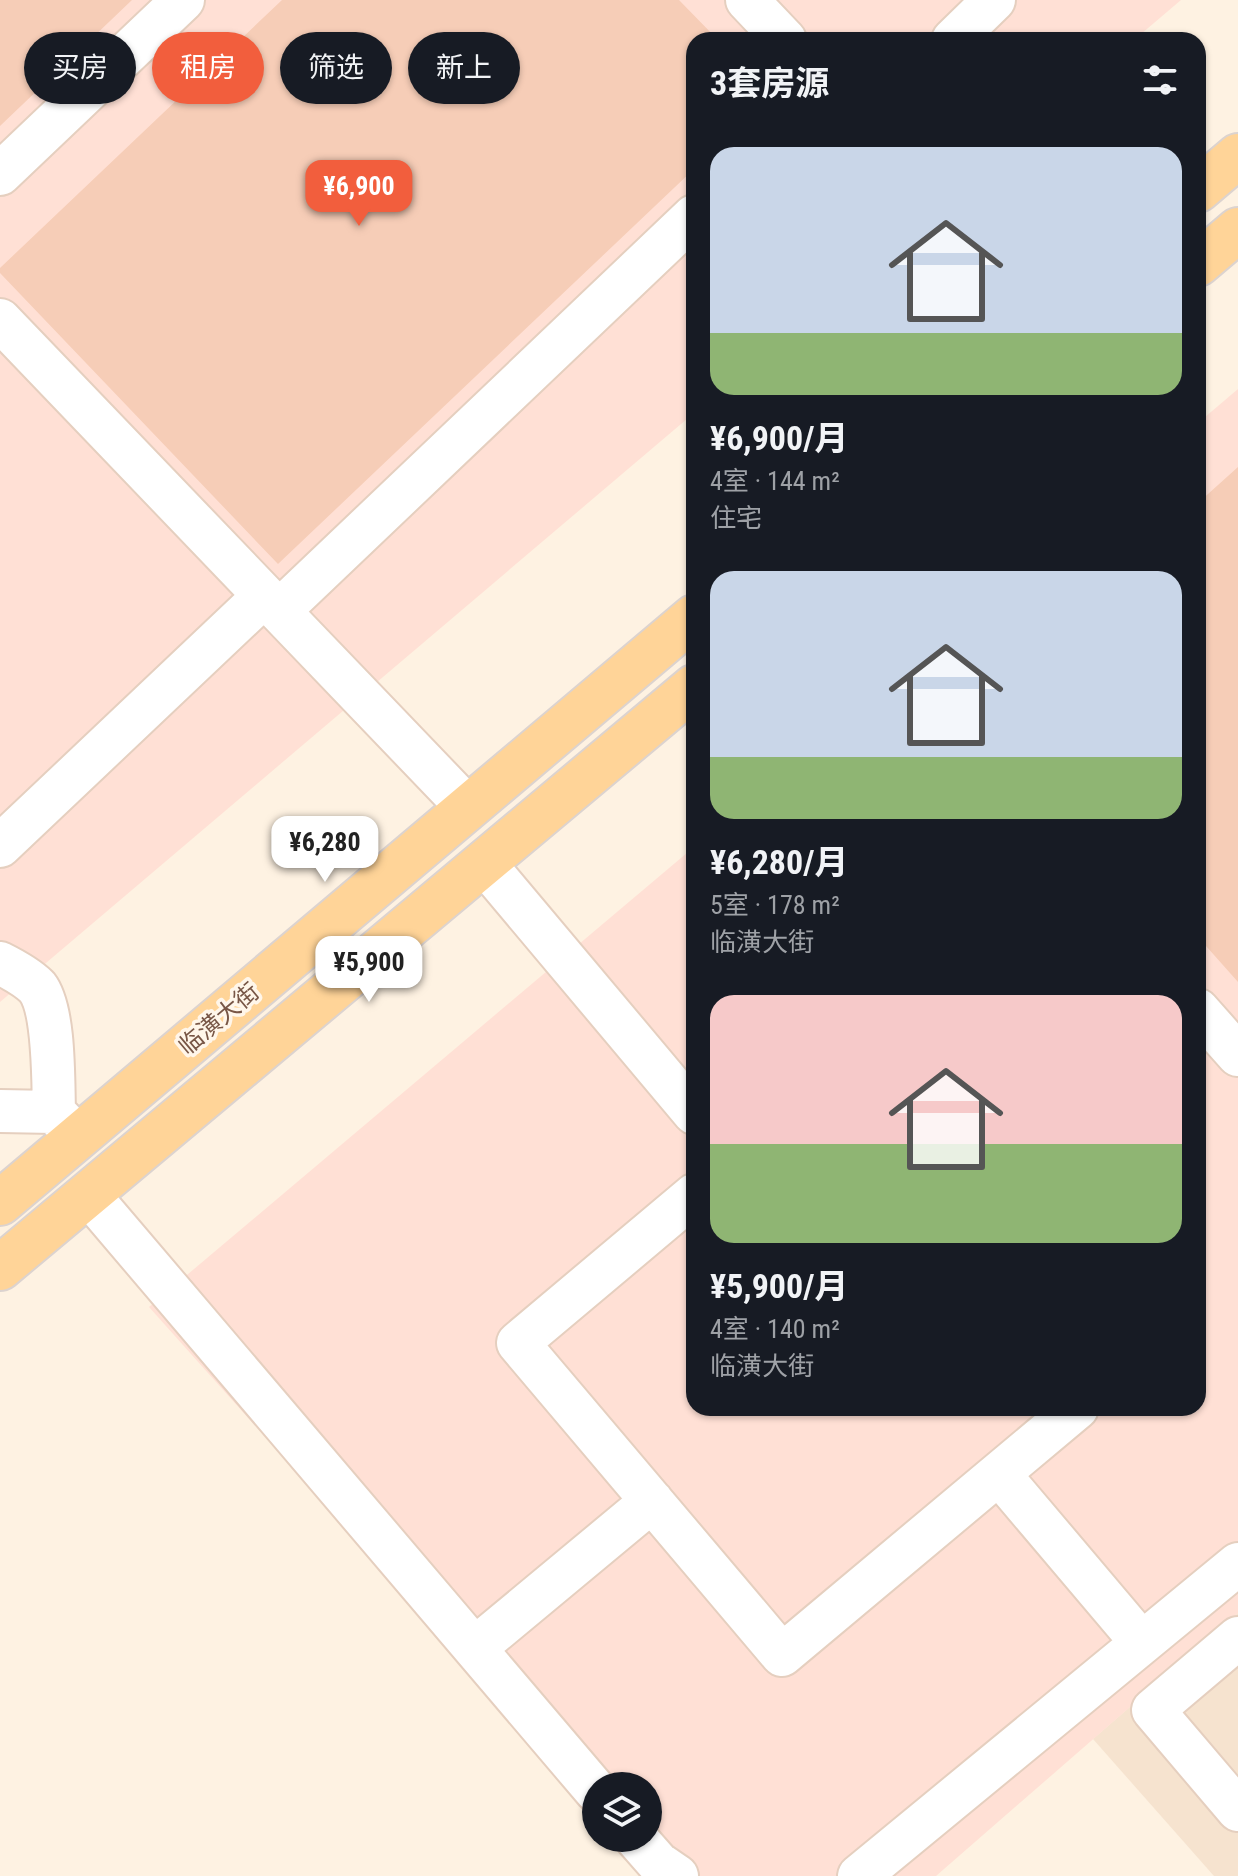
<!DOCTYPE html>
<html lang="zh">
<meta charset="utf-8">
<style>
:root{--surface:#171b24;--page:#20242c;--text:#f1f3f6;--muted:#9ea1a6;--accent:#f25e3d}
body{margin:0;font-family:"Roboto Condensed","Noto Sans SC",sans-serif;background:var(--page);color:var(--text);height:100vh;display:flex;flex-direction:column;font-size:30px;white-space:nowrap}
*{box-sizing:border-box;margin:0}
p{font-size:26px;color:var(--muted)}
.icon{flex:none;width:44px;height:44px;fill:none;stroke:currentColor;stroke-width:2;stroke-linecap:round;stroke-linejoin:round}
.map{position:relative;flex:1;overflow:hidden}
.drawer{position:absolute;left:686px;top:32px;width:520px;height:1384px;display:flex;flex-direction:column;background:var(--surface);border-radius:24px;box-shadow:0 2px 6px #0004}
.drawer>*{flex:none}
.guide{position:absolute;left:24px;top:32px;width:542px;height:72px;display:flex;gap:16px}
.controls{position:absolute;left:582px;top:1772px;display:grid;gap:16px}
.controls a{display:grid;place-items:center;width:80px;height:80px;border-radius:50%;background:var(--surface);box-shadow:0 2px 6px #0004;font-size:40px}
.price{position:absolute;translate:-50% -68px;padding:0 18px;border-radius:16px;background:#fff;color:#222;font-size:26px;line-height:52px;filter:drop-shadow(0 2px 4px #0008)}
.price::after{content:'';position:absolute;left:50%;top:48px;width:24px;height:18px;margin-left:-12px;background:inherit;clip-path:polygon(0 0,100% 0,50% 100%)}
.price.current{background:var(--accent);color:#fff}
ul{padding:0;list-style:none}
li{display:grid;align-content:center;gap:16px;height:424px;padding:0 24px}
li span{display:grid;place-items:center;height:248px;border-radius:24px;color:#555}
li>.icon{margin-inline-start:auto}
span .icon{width:144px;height:144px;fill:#fffc;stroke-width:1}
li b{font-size:34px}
h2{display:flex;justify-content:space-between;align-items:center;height:96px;padding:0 24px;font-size:34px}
.pill{padding:0 28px;border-radius:36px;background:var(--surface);box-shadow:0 2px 6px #0004;font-size:28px;line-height:72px}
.pill.current{background:var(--accent);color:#fff}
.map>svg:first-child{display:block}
.residential{fill:#f6e3cf}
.commercial{fill:#ffe0d5}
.building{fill:#f6cdb7}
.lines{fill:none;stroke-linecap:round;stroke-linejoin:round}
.minor-casing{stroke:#e5cfbf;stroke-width:46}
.major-casing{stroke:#dcd3cf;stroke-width:48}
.minor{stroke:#fff;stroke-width:42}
.major{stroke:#ffd498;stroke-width:44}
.labels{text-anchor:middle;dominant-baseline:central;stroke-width:7;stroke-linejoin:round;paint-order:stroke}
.street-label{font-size:24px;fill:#785646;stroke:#fff6ea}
</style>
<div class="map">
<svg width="1238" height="1876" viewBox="0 0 1238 1876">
<rect width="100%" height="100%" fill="#fef2e2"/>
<path class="residential" d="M 1238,1613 L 1238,1876 L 1214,1876 L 1093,1739 Z"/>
<path class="commercial" d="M 0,0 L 1181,0 L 1134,40 L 694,40 L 694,413 L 0,1002 Z
M 1238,389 L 1238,1613 L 936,1876 L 657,1876 L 648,1838 L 648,1786 L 596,1786 L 596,1807 L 149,1307 L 694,847 L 694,1408 L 1198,1408 L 1198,423 Z"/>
<path class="building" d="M 0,0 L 132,0 L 0,126 Z
M 282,0 L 679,0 L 718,40 L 694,40 L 694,169 L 278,564 L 0,273 L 0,268 Z
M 1238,467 L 1238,982 L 1198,937 L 1198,503 Z"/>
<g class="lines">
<g class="minor-casing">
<path id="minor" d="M 747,0 L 785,40
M 953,40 L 994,0
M 0,174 L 183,0
M 0,320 L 468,808
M 279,611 L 694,216
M 0,846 L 264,596
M 484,863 L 694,1113
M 0,963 C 12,969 27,977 37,987 C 55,1010 53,1082 54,1112 L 78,1137
M 1198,1010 L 1238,1055
M 0,1111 L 54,1112
M 88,1194 L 596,1791
M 694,1195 L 518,1343 L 782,1655 L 1077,1408
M 999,1474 L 1142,1643
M 1238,1638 L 1153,1710 L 1238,1810
M 475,1648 L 652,1501
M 636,1838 L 658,1863 L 677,1876
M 859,1876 L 1238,1564"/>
</g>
<g class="major-casing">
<path id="major" d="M 1198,190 L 1238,156
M 1198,264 L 1238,230
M 0,1203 L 694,617
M 0,1268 L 694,687"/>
</g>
<use href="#minor" class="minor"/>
<use href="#major" class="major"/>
</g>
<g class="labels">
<g class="street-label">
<text transform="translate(219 1019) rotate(-40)">临潢大街</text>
</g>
</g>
</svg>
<div class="controls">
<a><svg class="icon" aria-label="layers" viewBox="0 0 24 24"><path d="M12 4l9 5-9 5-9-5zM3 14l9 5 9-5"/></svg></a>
</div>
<b class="price current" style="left:359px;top:228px">¥6,900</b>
<b class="price" style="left:325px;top:884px">¥6,280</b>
<b class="price" style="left:369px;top:1004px">¥5,900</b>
<div class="guide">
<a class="pill">买房</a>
<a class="pill current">租房</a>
<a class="pill">筛选</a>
<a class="pill">新上</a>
</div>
<section class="drawer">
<h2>3套房源<svg class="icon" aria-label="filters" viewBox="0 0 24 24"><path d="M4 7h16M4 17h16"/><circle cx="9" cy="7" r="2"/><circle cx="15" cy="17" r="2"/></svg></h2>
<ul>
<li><span style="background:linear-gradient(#c9d6e8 75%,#8fb573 0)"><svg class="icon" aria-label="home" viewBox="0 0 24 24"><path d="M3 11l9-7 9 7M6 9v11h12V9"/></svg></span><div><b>¥6,900/月</b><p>4室 · 144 m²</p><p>住宅</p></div></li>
<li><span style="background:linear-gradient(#c9d6e8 75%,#8fb573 0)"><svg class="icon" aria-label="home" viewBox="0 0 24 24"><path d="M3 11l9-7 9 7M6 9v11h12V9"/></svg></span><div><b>¥6,280/月</b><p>5室 · 178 m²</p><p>临潢大街</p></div></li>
<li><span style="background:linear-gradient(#f6c9c9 60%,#8fb573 0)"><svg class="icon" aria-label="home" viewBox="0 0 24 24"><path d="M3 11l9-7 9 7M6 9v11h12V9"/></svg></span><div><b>¥5,900/月</b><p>4室 · 140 m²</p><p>临潢大街</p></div></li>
</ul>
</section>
</div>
